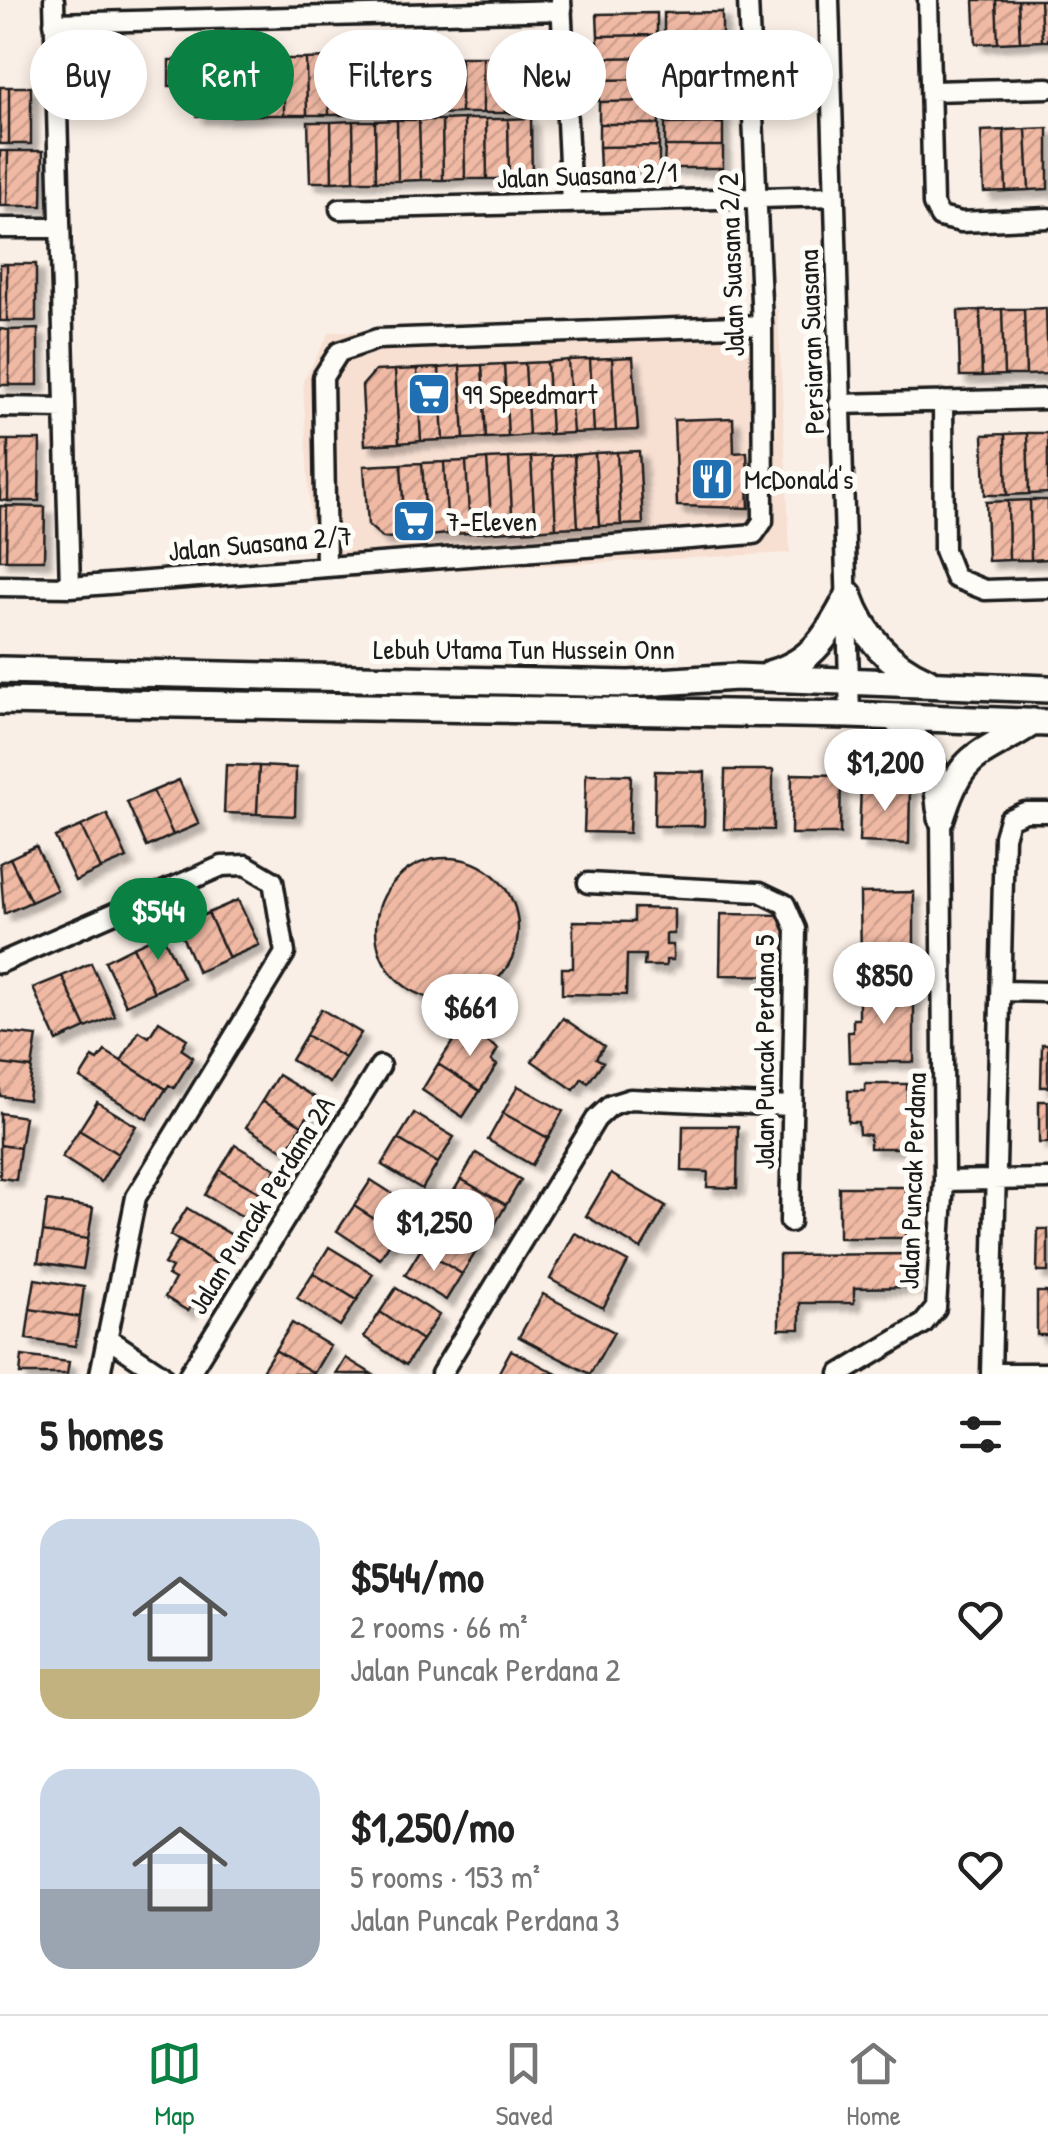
<!DOCTYPE html>
<meta charset="utf-8">
<style>
:root{--surface:#fff;--page:#f6f6f6;--text:#222;--muted:#767676;--line:#e0e0e0;--accent:#0b8043}
body{margin:0;font-family:"Patrick Hand",sans-serif;background:var(--page);color:var(--text);height:100vh;display:flex;flex-direction:column;font-size:38px;white-space:nowrap}
*{box-sizing:border-box;margin:0}
p{font-size:32px;color:var(--muted)}
.icon{flex:none;width:55px;height:55px;fill:none;stroke:currentColor;stroke-width:2;stroke-linecap:round;stroke-linejoin:round}
.map{position:relative;height:1374px;overflow:hidden}
.panel{display:flex;flex-direction:column;background:var(--surface);flex:1}
.panel>*{flex:none}
.banner{position:absolute;left:30px;top:30px;width:990px;height:90px;display:flex;gap:20px}
.price{position:absolute;translate:-50% -85px;padding:0 22px;border-radius:35px;background:#fff;color:#222;font-size:32px;line-height:65px;filter:drop-shadow(0 2px 5px #0008)}
.price::after{content:'';position:absolute;left:50%;top:60px;width:30px;height:22px;margin-left:-15px;background:inherit;clip-path:polygon(0 0,100% 0,50% 100%)}
.price.selected{background:var(--accent);color:#fff}
ul{padding:0;list-style:none}
li{display:flex;align-items:center;gap:30px;height:250px;padding:0 40px}
li span{display:grid;place-items:center;flex:none;width:280px;height:200px;border-radius:30px;color:#555}
li>.icon{margin-inline-start:auto}
span .icon{width:120px;height:120px;fill:#fffc;stroke-width:1}
li b{font-size:42px}
h2{display:flex;justify-content:space-between;align-items:center;height:120px;padding:0 40px;font-size:42px}
.pill{padding:0 35px;border-radius:45px;background:var(--surface);box-shadow:0 5px 15px #0003;font-size:35px;line-height:90px}
.pill.selected{background:var(--accent);color:#fff}
.menu{display:flex;justify-content:space-around;align-items:center;height:140px;border-top:2px solid var(--line);background:var(--surface);font-size:28px;color:var(--muted)}
.menu a{display:grid;justify-items:center;gap:5px}
.menu .selected{color:var(--accent)}
.map>svg:first-child{display:block}
.built{fill:#f7dfd2}
.building{fill:url(#building-hatch);stroke:#1c1c1c;stroke-width:2.5;filter:url(#shadow)}
.lines{fill:none;stroke-linecap:round;stroke-linejoin:round}
.street-casing{stroke:#1c1c1c;stroke-width:25}
.secondary-casing{stroke:#1c1c1c;stroke-width:32}
.street{stroke:#fdfcf7;stroke-width:18}
.secondary{stroke:#fdfcf7;stroke-width:25}
.labels{text-anchor:middle;dominant-baseline:central;stroke-width:10;stroke-linejoin:round;paint-order:stroke}
.street-label{font-size:28px;fill:#1c1c1c;stroke:#fdfcf7}
.poi-label{font-size:28px;fill:#1c1c1c;stroke:#fdfcf7;text-anchor:start}
</style>
<div class="map">
<svg width="1048" height="1374" viewBox="0 0 1048 1374">
<defs>
<pattern id="building-hatch" width="6" height="6" patternUnits="userSpaceOnUse" patternTransform="scale(2.5)"><rect width="6" height="6" fill="#f0b9a4"/><path d="M-1 1l2-2M0 6l6-6M5 7l2-2" fill="none" stroke="#cd9e8d"/></pattern>
<filter id="shadow"><feDropShadow dx="7" dy="7" stdDeviation="2.5" flood-color="#0004"/></filter>
</defs>
<rect width="100%" height="100%" fill="#faefe6"/>
<filter id="ink" filterUnits="userSpaceOnUse"><feTurbulence type="fractalNoise" baseFrequency=".01" numOctaves="2"/><feDisplacementMap in="SourceGraphic" scale="20" xChannelSelector="R" yChannelSelector="G"/><feConvolveMatrix kernelMatrix="1 2 1 2 8 2 1 2 1" color-interpolation-filters="sRGB"/></filter>
<g filter="url(#ink)">
<path class="built" d="M 778,310 L 790,553 L 313,577 L 303,381 L 330,332 Z"/>
<path class="building" d="M 974,0 L 996,0 L 998,43 L 976,44 Z
M 996,0 L 1018,0 L 1020,42 L 998,43 Z
M 1018,0 L 1040,0 L 1042,41 L 1020,42 Z
M 1040,0 L 1048,0 L 1048,41 L 1042,41 Z
M 722,12 L 722,34 L 664,35 L 664,13 Z
M 657,13 L 657,35 L 598,36 L 597,14 Z
M 722,34 L 722,57 L 664,57 L 664,35 Z
M 657,35 L 658,57 L 598,58 L 598,36 Z
M 527,56 L 528,113 L 505,113 L 505,57 Z
M 439,57 L 461,57 L 461,113 L 439,114 Z
M 439,57 L 439,114 L 417,114 L 417,58 Z
M 461,57 L 483,57 L 483,113 L 461,113 Z
M 483,57 L 505,57 L 505,113 L 483,113 Z
M 658,57 L 658,79 L 598,80 L 598,58 Z
M 664,57 L 722,57 L 722,79 L 664,79 Z
M 328,58 L 350,58 L 351,115 L 329,115 Z
M 328,58 L 329,115 L 307,115 L 306,59 Z
M 350,58 L 372,58 L 373,114 L 351,115 Z
M 372,58 L 395,58 L 395,114 L 373,114 Z
M 395,58 L 417,58 L 417,114 L 395,114 Z
M 240,59 L 262,59 L 262,115 L 240,116 Z
M 240,59 L 240,116 L 218,116 L 218,60 Z
M 262,59 L 284,59 L 284,115 L 262,115 Z
M 284,59 L 306,59 L 307,115 L 284,115 Z
M 169,60 L 218,60 L 218,116 L 197,116 L 197,100 L 187,100 L 186,86 L 169,86 Z
M 658,79 L 658,101 L 599,102 L 598,80 Z
M 664,79 L 722,79 L 723,101 L 664,101 Z
M 0,87 L 9,87 L 9,144 L 0,144 Z
M 9,87 L 31,87 L 31,144 L 9,144 Z
M 658,101 L 659,124 L 599,124 L 599,102 Z
M 664,101 L 723,101 L 723,123 L 665,124 Z
M 531,118 L 532,178 L 509,179 L 508,119 Z
M 464,119 L 465,179 L 443,180 L 442,120 Z
M 464,119 L 486,119 L 487,179 L 465,179 Z
M 486,119 L 508,119 L 509,179 L 487,179 Z
M 397,120 L 398,181 L 376,181 L 375,121 Z
M 397,120 L 419,120 L 421,180 L 398,181 Z
M 419,120 L 442,120 L 443,180 L 421,180 Z
M 353,121 L 354,181 L 332,182 L 331,122 Z
M 353,121 L 375,121 L 376,181 L 354,181 Z
M 308,122 L 331,122 L 332,182 L 310,182 Z
M 723,123 L 723,146 L 665,146 L 665,124 Z
M 599,124 L 659,124 L 659,146 L 599,147 Z
M 1048,128 L 1048,189 L 1029,190 L 1026,129 Z
M 1026,129 L 1029,190 L 1006,191 L 1004,130 Z
M 1004,130 L 1006,191 L 984,192 L 981,131 Z
M 659,146 L 659,168 L 600,169 L 599,147 Z
M 665,146 L 723,146 L 723,168 L 664,168 Z
M 0,151 L 8,151 L 7,206 L 0,206 Z
M 8,151 L 43,151 L 42,206 L 7,206 Z
M 0,264 L 7,264 L 7,321 L 0,321 Z
M 7,264 L 36,264 L 36,321 L 7,321 Z
M 1046,308 L 1048,374 L 1026,375 L 1024,309 Z
M 1002,309 L 1024,309 L 1026,375 L 1004,375 Z
M 1002,309 L 1004,375 L 982,376 L 980,310 Z
M 980,310 L 982,376 L 960,376 L 958,311 Z
M 0,329 L 9,330 L 9,385 L 0,385 Z
M 38,329 L 38,385 L 9,385 L 9,330 Z
M 633,357 L 638,430 L 616,431 L 612,358 Z
M 612,358 L 616,431 L 594,432 L 590,359 Z
M 590,359 L 594,432 L 573,433 L 568,360 Z
M 568,360 L 573,433 L 551,434 L 547,362 Z
M 547,362 L 551,434 L 529,435 L 525,363 Z
M 525,363 L 529,435 L 508,437 L 504,364 Z
M 504,364 L 508,437 L 486,438 L 482,365 Z
M 482,365 L 486,438 L 464,439 L 460,366 Z
M 460,366 L 464,439 L 443,440 L 439,368 Z
M 439,368 L 443,440 L 421,441 L 417,369 Z
M 417,369 L 421,441 L 399,443 L 395,370 Z
M 395,370 L 399,443 L 365,445 L 362,386 L 375,371 Z
M 733,418 L 734,453 L 747,452 L 749,508 L 677,506 L 674,420 Z
M 1027,433 L 1048,433 L 1048,493 L 1029,494 Z
M 1027,433 L 1029,494 L 1007,495 L 1005,434 Z
M 1005,434 L 1007,495 L 985,495 L 983,435 Z
M 0,440 L 8,440 L 8,501 L 0,500 Z
M 8,440 L 40,440 L 39,501 L 8,501 Z
M 639,451 L 643,524 L 621,525 L 617,452 Z
M 617,452 L 621,525 L 599,526 L 595,453 Z
M 595,453 L 599,526 L 578,527 L 574,455 Z
M 574,455 L 578,527 L 556,528 L 552,456 Z
M 552,456 L 556,528 L 535,530 L 531,457 Z
M 531,457 L 535,530 L 513,531 L 509,458 Z
M 509,458 L 513,531 L 492,532 L 487,459 Z
M 487,459 L 492,532 L 470,533 L 466,461 Z
M 466,461 L 470,533 L 448,534 L 444,462 Z
M 444,462 L 448,534 L 427,536 L 422,463 Z
M 422,463 L 427,536 L 405,537 L 401,464 Z
M 401,464 L 405,537 L 383,538 L 368,525 L 364,466 Z
M 1030,500 L 1048,500 L 1048,559 L 1031,560 Z
M 1030,500 L 1031,560 L 1009,560 L 1008,501 Z
M 1008,501 L 1009,560 L 988,561 L 986,502 Z
M 0,506 L 7,506 L 6,560 L 0,560 Z
M 7,506 L 45,507 L 44,560 L 6,560 Z
M 226,765 L 259,766 L 257,814 L 224,813 Z
M 259,766 L 296,768 L 295,816 L 257,814 Z
M 725,770 L 773,770 L 773,830 L 724,829 Z
M 655,771 L 705,772 L 704,826 L 654,826 Z
M 586,774 L 631,775 L 629,833 L 584,832 Z
M 792,774 L 841,775 L 840,834 L 791,834 Z
M 179,780 L 199,824 L 173,835 L 153,791 Z
M 861,784 L 910,785 L 909,844 L 859,842 Z
M 153,791 L 173,835 L 147,847 L 127,802 Z
M 107,814 L 127,858 L 101,869 L 81,826 Z
M 81,826 L 101,869 L 75,881 L 55,837 Z
M 36,846 L 57,890 L 31,902 L 10,858 Z
M 10,858 L 31,902 L 4,914 L 0,863 Z
M376 929a71 71 0 1 1 142 0a71 71 0 1 1-142 0Z
M 914,892 L 914,964 L 861,964 L 860,893 Z
M 238,900 L 259,945 L 229,958 L 208,913 Z
M 634,908 L 674,909 L 674,934 L 666,934 L 666,945 L 673,945 L 673,960 L 666,960 L 666,966 L 644,966 L 645,955 L 627,955 L 626,995 L 562,994 L 562,968 L 573,968 L 573,921 L 634,922 Z
M 208,913 L 229,958 L 198,972 L 178,927 Z
M 721,914 L 787,915 L 786,976 L 720,975 Z
M 162,934 L 183,978 L 154,992 L 133,947 Z
M 133,947 L 154,992 L 126,1005 L 105,961 Z
M 91,963 L 115,1016 L 86,1028 L 62,976 Z
M 62,976 L 86,1028 L 57,1041 L 33,988 Z
M 859,990 L 914,990 L 914,1062 L 849,1062 L 848,1032 L 853,1032 L 853,1019 L 859,1019 Z
M 321,1009 L 361,1033 L 345,1058 L 306,1035 Z
M 563,1018 L 604,1046 L 596,1058 L 603,1062 L 588,1083 L 582,1078 L 574,1090 L 532,1061 Z
M 159,1021 L 187,1039 L 181,1049 L 193,1057 L 174,1088 L 169,1085 L 166,1089 L 121,1061 L 139,1031 L 149,1037 Z
M 463,1026 L 498,1049 L 491,1061 L 497,1065 L 480,1091 L 438,1064 Z
M 0,1032 L 37,1036 L 32,1068 L 0,1064 Z
M 306,1035 L 345,1058 L 330,1083 L 291,1060 Z
M 1042,1044 L 1048,1044 L 1048,1087 L 1041,1087 Z
M 105,1051 L 166,1089 L 147,1119 L 80,1078 L 93,1057 L 98,1060 Z
M 0,1064 L 32,1068 L 28,1100 L 0,1096 Z
M 438,1064 L 480,1091 L 463,1117 L 422,1090 Z
M 278,1075 L 318,1099 L 302,1125 L 262,1101 Z
M 865,1084 L 907,1084 L 907,1148 L 870,1148 L 870,1135 L 859,1134 L 858,1122 L 848,1122 L 848,1091 L 865,1091 Z
M 518,1086 L 563,1111 L 548,1138 L 503,1113 Z
M 262,1101 L 302,1125 L 286,1152 L 246,1127 Z
M 1039,1101 L 1048,1101 L 1048,1143 L 1039,1143 Z
M 97,1102 L 136,1126 L 118,1154 L 79,1130 Z
M 0,1113 L 25,1117 L 20,1148 L 0,1145 Z
M 414,1113 L 454,1137 L 438,1163 L 398,1139 Z
M 503,1113 L 548,1138 L 532,1165 L 488,1140 Z
M 683,1126 L 738,1126 L 737,1188 L 707,1187 L 708,1172 L 682,1171 Z
M 79,1130 L 118,1154 L 101,1182 L 62,1157 Z
M 398,1139 L 438,1163 L 422,1189 L 382,1165 Z
M 0,1145 L 20,1148 L 16,1180 L 0,1178 Z
M 235,1145 L 276,1169 L 262,1194 L 220,1170 Z
M 476,1153 L 521,1180 L 506,1205 L 461,1179 Z
M 220,1170 L 262,1194 L 247,1219 L 205,1195 Z
M 611,1174 L 666,1206 L 641,1249 L 586,1216 Z
M 461,1179 L 506,1205 L 491,1231 L 446,1204 Z
M 371,1180 L 413,1207 L 396,1233 L 354,1206 Z
M 839,1187 L 906,1187 L 906,1238 L 839,1238 Z
M 47,1201 L 93,1208 L 88,1239 L 43,1232 Z
M 354,1206 L 396,1233 L 380,1259 L 337,1231 Z
M 187,1208 L 235,1237 L 217,1264 L 170,1235 Z
M 438,1222 L 479,1247 L 462,1274 L 421,1249 Z
M 1038,1229 L 1048,1229 L 1048,1272 L 1037,1272 Z
M 43,1232 L 88,1239 L 83,1269 L 38,1262 Z
M 575,1233 L 628,1262 L 603,1308 L 550,1279 Z
M 179,1240 L 217,1264 L 188,1311 L 165,1297 L 175,1279 L 168,1275 L 172,1268 L 164,1264 Z
M 329,1247 L 373,1274 L 357,1300 L 313,1273 Z
M 421,1249 L 462,1274 L 446,1300 L 405,1275 Z
M 913,1254 L 914,1287 L 854,1288 L 854,1303 L 800,1303 L 800,1329 L 779,1329 L 779,1255 Z
M 313,1273 L 357,1300 L 340,1326 L 297,1298 Z
M 35,1279 L 84,1287 L 80,1317 L 30,1309 Z
M 396,1288 L 439,1315 L 422,1340 L 380,1312 Z
M 1037,1292 L 1048,1292 L 1048,1335 L 1037,1335 Z
M 543,1294 L 614,1332 L 590,1374 L 519,1337 Z
M 30,1309 L 80,1317 L 75,1346 L 26,1339 Z
M 380,1312 L 422,1340 L 406,1365 L 364,1337 Z
M 292,1323 L 330,1346 L 314,1373 L 275,1350 Z
M 275,1350 L 314,1373 L 313,1374 L 260,1374 Z
M 511,1350 L 557,1374 L 498,1374 Z
M 22,1356 L 69,1362 L 67,1374 L 20,1374 Z
M 346,1358 L 372,1374 L 336,1374 Z"/>
<g class="lines">
<g class="street-casing">
<path id="street" d="M 54,0 L 70,587
M 561,0 L 571,203
M 829,0 L 850,715
M 928,0 L 933,204 L 940,217 L 961,222 L 1048,218
M 54,23 L 562,10
M 931,91 L 1048,88
M 340,209 L 834,196
M 0,228 L 60,228
M 943,401 L 944,550 L 955,578 L 985,590 L 1048,588
M 839,404 L 1048,399
M 0,407 L 65,408
M 326,564 L 323,377 L 339,352 L 377,339 L 762,325
M 0,586 L 70,587 L 754,534 L 763,521 L 762,325 L 748,0
M 588,883 L 760,892 L 785,904 L 796,929 L 790,1222
M 0,963 L 222,866 L 246,865 L 273,881 L 285,953 L 136,1197 L 100,1374
M 1002,991 L 1048,992
M 944,1181 L 1048,1179
M 106,1337 L 161,1374
M 991,1373 L 1048,1373
M 189,1374 L 380,1066
M 441,1374 L 596,1119 L 611,1105 L 630,1099 L 792,1106
M 840,1374 L 923,1324 L 936,1308 L 944,1181 L 941,818
M 991,1374 L 1004,837 L 1009,819 L 1025,812 L 1048,812"/>
</g>
<g class="secondary-casing">
<path id="secondary" d="M 849,595 C 863,635 888,664 927,681
M 0,670 L 629,684 L 736,677 L 1048,689
M 772,673 C 814,662 830,631 849,595
M 0,701 L 850,715 L 1048,723
M 896,720 C 930,752 936,762 940,808
M 941,818 C 963,749 977,759 1033,722"/>
</g>
<use href="#street" class="street"/>
<use href="#secondary" class="secondary"/>
</g>
</g>
<defs>
<g id="supermarket-square" transform="scale(2.25)"><rect x="-9" y="-9" width="18" height="18" rx="4" fill="#1f6fb2" stroke="#fdfcf7"/><path d="M-6-5.5h2.5l.6 2H6L4.5 2H-2.5L-4.4-4H-6ZM-1.5 3.2a1.3 1.3 0 1 0 .1 0ZM3 3.2a1.3 1.3 0 1 0 .1 0Z" fill="#fff"/></g>
<g id="restaurant-square" transform="scale(2.25)"><rect x="-9" y="-9" width="18" height="18" rx="4" fill="#1f6fb2" stroke="#fdfcf7"/><path d="M-5-6h1v4h1v-4h1v4h1v-4h1v5L-1.5 .5V6h-2V.5L-5-1ZM5-6V6H3V1.5H1.5Q1.5-4 5-6Z" fill="#fff"/></g>
</defs>
<g fill-rule="evenodd">
<use href="#supermarket-square" x="429" y="394"/>
<use href="#restaurant-square" x="712" y="479"/>
<use href="#supermarket-square" x="414" y="521"/>
</g>
<g class="labels">
<g class="street-label">
<text transform="translate(587 175) rotate(-2)">Jalan Suasana 2/1</text>
<text transform="translate(731 265) rotate(-92)">Jalan Suasana 2/2</text>
<text transform="translate(811 342) rotate(-92)">Persiaran Suasana</text>
<text transform="translate(260 543) rotate(-5)">Jalan Suasana 2/7</text>
<text x="524" y="649">Lebuh Utama Tun Hussein Onn</text>
<text transform="translate(764 1052) rotate(-90)">Jalan Puncak Perdana 5</text>
<text transform="translate(912 1181) rotate(-88)">Jalan Puncak Perdana</text>
<text transform="translate(261 1205) rotate(-58)">Jalan Puncak Perdana 2A</text>
</g>
<g class="poi-label">
<text x="462" y="394">99 Speedmart</text>
<text x="744" y="479">McDonald's</text>
<text x="446" y="521">7-Eleven</text>
</g>
</g>
</svg>
<b class="price" style="left:885px;top:814px">$1,200</b>
<b class="price selected" style="left:158px;top:963px">$544</b>
<b class="price" style="left:884px;top:1027px">$850</b>
<b class="price" style="left:470px;top:1059px">$661</b>
<b class="price" style="left:434px;top:1274px">$1,250</b>
<div class="banner">
<a class="pill">Buy</a>
<a class="pill selected">Rent</a>
<a class="pill">Filters</a>
<a class="pill">New</a>
<a class="pill">Apartment</a>
</div>
</div>
<section class="panel">
<h2>5 homes<svg class="icon" aria-label="filters" viewBox="0 0 24 24"><path d="M4 7h16M4 17h16"/><circle cx="9" cy="7" r="2"/><circle cx="15" cy="17" r="2"/></svg></h2>
<ul>
<li><span style="background:linear-gradient(#c9d6e8 75%,#c2b280 0)"><svg class="icon" aria-label="home" viewBox="0 0 24 24"><path d="M3 11l9-7 9 7M6 9v11h12V9"/></svg></span><div><b>$544/mo</b><p>2 rooms · 66 m²</p><p>Jalan Puncak Perdana 2</p></div><svg class="icon" aria-label="heart" viewBox="0 0 24 24"><path d="M12 20l-8-8c-3-5 5-10 8-4 3-6 11-1 8 4z"/></svg></li>
<li><span style="background:linear-gradient(#c9d6e8 60%,#9aa5b1 0)"><svg class="icon" aria-label="home" viewBox="0 0 24 24"><path d="M3 11l9-7 9 7M6 9v11h12V9"/></svg></span><div><b>$1,250/mo</b><p>5 rooms · 153 m²</p><p>Jalan Puncak Perdana 3</p></div><svg class="icon" aria-label="heart" viewBox="0 0 24 24"><path d="M12 20l-8-8c-3-5 5-10 8-4 3-6 11-1 8 4z"/></svg></li>
</ul>
</section>
<nav class="menu">
<a class="selected"><svg class="icon" aria-label="map" viewBox="0 0 24 24"><path d="M3 6l6-2 6 2 6-2v14l-6 2-6-2-6 2zM9 4v14M15 6v14"/></svg>Map</a>
<a><svg class="icon" aria-label="saved" viewBox="0 0 24 24"><path d="M7 4h10v16l-5-4-5 4z"/></svg>Saved</a>
<a><svg class="icon" aria-label="home" viewBox="0 0 24 24"><path d="M3 11l9-7 9 7M6 9v11h12V9"/></svg>Home</a>
</nav>
